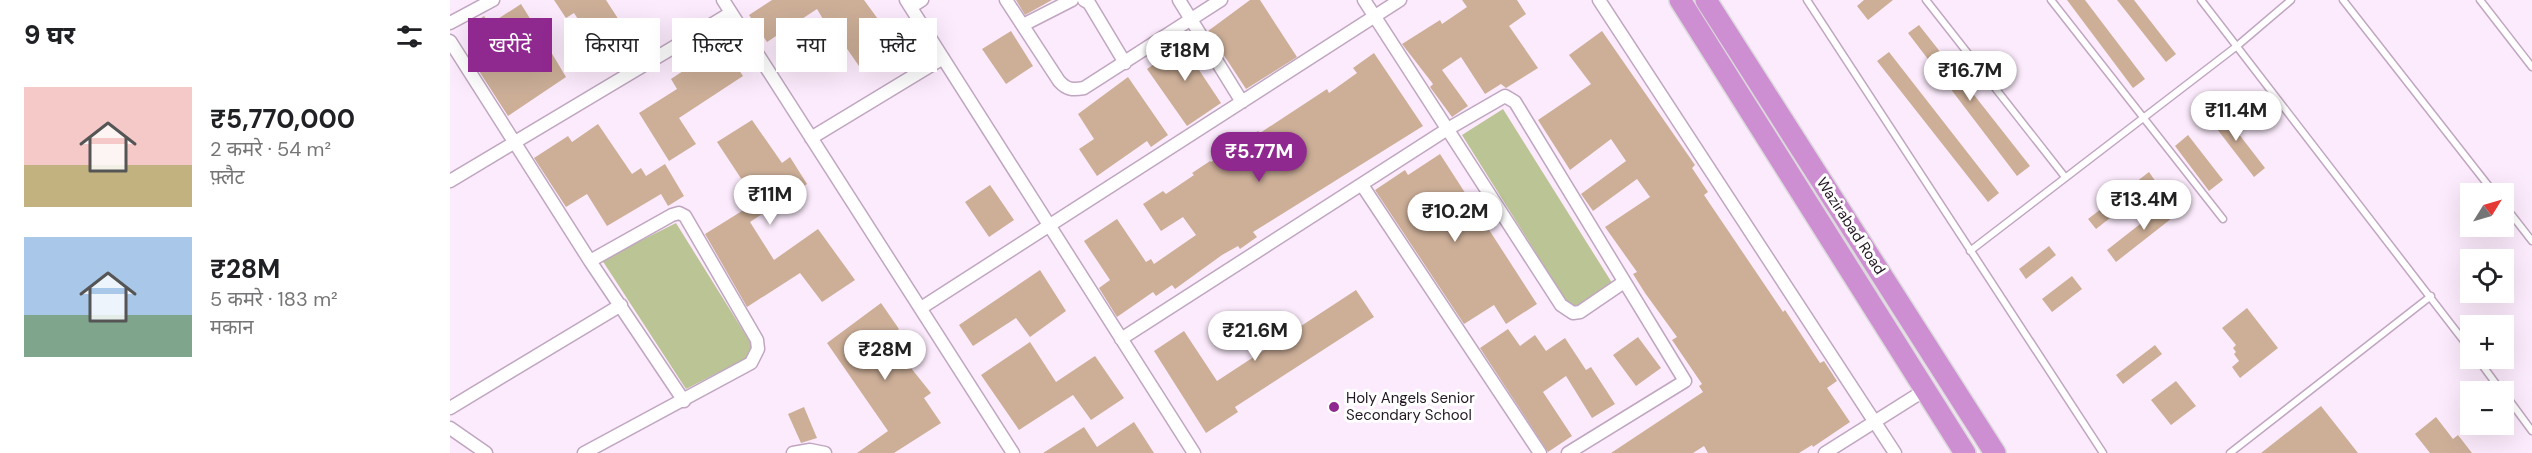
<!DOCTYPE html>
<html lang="hi">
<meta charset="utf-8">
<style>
:root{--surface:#fff;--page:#f2f2f2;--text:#202124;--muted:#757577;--accent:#90298f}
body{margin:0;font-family:"DM Sans","Noto Sans Devanagari",sans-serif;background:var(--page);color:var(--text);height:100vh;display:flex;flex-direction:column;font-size:22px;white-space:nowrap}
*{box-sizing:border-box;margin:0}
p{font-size:20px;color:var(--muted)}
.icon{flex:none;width:33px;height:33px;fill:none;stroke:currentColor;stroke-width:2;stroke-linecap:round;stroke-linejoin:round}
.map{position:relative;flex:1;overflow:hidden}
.sheet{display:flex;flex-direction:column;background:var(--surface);width:450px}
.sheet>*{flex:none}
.banner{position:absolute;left:18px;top:18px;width:570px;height:54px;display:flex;gap:12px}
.needle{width:39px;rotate:53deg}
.fabs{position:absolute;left:2010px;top:183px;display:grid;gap:12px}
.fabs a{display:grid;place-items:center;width:54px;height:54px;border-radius:0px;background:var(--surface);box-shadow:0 6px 24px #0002;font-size:30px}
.price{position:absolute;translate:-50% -51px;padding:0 14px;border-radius:21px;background:#fff;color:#222;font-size:20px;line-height:39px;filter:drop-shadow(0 2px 3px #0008)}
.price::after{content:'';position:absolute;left:50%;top:36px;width:18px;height:14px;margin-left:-9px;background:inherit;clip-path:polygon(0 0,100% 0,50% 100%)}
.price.current{background:var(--accent);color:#fff}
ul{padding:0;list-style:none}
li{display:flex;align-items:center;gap:18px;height:150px;padding:0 24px}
li span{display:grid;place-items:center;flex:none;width:168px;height:120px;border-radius:0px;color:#555}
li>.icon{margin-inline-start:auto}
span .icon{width:72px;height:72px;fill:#fffc;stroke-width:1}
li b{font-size:26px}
h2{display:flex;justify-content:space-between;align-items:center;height:72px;padding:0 24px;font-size:26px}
.pill{padding:0 21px;border-radius:0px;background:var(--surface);box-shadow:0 6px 24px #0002;font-size:21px;line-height:54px}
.pill.current{background:var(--accent);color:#fff}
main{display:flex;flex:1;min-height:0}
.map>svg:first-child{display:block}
.green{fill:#bbc495}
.building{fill:#cdaf98}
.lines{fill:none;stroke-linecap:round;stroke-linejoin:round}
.service-casing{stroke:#c0a6c0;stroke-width:9}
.minor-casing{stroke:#c0a6c0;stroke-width:15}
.trunk-casing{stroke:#dcdadc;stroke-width:24}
.service{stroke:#fff;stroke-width:6}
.minor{stroke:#fff;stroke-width:12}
.trunk{stroke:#ce8fd2;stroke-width:21}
.poi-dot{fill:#90298f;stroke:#fff;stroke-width:2}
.labels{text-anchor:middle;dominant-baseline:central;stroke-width:6;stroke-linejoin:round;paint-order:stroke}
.street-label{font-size:15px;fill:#231923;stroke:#fff}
.poi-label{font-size:15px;fill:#231923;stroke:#fff;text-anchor:start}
</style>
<main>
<section class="sheet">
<h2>9 घर<svg class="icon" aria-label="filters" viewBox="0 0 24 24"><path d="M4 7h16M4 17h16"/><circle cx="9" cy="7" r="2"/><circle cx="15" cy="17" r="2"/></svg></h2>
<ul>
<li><span style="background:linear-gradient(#f6c9c9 65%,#c2b280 0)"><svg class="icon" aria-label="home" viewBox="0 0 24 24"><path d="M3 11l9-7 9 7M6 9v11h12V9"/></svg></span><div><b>₹5,770,000</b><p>2 कमरे · 54 m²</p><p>फ़्लैट</p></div></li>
<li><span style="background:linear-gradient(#a9c7e8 65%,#7fa58c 0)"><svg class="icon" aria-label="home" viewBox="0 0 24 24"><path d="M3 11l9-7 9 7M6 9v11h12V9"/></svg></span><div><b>₹28M</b><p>5 कमरे · 183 m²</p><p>मकान</p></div></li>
</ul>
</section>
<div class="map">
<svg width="2082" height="453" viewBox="0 0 2082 453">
<rect width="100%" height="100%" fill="#fcebfc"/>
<path class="green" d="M 1053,109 L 1164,286 L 1123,312 L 1012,135 Z
M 226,223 L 307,353 L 236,389 L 152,260 Z"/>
<path class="building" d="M 104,0 L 156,0 L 187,48 L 159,67 L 124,13 L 116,18 Z
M 322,0 L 414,0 L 444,41 L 409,66 L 393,43 L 389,46 L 367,9 L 317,42 L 299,15 Z
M 566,0 L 602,0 L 575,15 Z
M 800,0 L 810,0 L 847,57 L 796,89 L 758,31 Z
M 1012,0 L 1067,0 L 1076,14 L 1059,26 L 1088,68 L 1056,88 L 1051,84 L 1035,94 L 1011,57 L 992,70 L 1018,106 L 1002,117 L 980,87 L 983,84 L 952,44 L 990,20 L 992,24 L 1017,7 Z
M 1414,0 L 1443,0 L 1418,20 L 1407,6 Z
M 1617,0 L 1635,0 L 1695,79 L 1683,88 Z
M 1667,0 L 1684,0 L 1726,54 L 1716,62 Z
M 71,4 L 89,33 L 60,51 L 72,70 L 101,52 L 116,77 L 58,116 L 29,71 L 49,58 L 25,22 L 34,16 L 40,24 Z
M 1469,25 L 1580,166 L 1567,176 L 1458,33 Z
M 561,31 L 583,66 L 556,84 L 532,49 Z
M 1152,31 L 1245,165 L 1242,168 L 1258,192 L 1254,195 L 1333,312 L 1335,310 L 1370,363 L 1374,361 L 1387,381 L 1377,388 L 1400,422 L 1363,447 L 1362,445 L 1349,453 L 1258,453 L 1254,446 L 1243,453 L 1161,453 L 1253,392 L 1249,386 L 1252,384 L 1222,340 L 1227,337 L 1195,293 L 1183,274 L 1187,272 L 1155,227 L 1200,197 L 1187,179 L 1143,211 L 1131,194 L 1176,161 L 1161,139 L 1120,170 L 1088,120 L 1141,84 L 1119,55 Z
M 744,40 L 757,61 L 747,67 L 771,103 L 737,126 L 697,69 L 737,41 L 738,44 Z
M 272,45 L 293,76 L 229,118 L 246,144 L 219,161 L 189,113 L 227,89 L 221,79 Z
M 1439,52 L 1549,193 L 1538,202 L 1427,61 Z
M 924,53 L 973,126 L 803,232 L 807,237 L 790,249 L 788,246 L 772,255 L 725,289 L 722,285 L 706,296 L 703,292 L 667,317 L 649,288 L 660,280 L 634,241 L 667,219 L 696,262 L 701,259 L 704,264 L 746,235 L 733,217 L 711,231 L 693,204 L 713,191 L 716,194 L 744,175 L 742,173 L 760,161 L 761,162 L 808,131 L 810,133 L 877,89 L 879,93 L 907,73 L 903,68 Z
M 678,77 L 718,135 L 701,147 L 697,141 L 647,176 L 629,149 L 644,139 L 628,114 Z
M 1768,107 L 1815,168 L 1804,177 L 1757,116 Z
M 302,120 L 332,163 L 340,157 L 357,184 L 300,222 L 324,260 L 368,229 L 405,280 L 372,302 L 350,273 L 297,307 L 255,234 L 300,206 L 290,190 L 296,186 L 267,142 Z
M 148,124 L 182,174 L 191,168 L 196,176 L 215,164 L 234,196 L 218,206 L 211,194 L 157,226 L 137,194 L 116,207 L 84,158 L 118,136 L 122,142 Z
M 1738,135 L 1773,180 L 1759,191 L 1725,146 Z
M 990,154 L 1087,304 L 1056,324 L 1044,305 L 1014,324 L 925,190 L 955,170 L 958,175 Z
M 1699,172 L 1706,182 L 1646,229 L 1638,219 Z
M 540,185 L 564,220 L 539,237 L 515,202 Z
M 1722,199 L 1731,211 L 1666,262 L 1657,250 Z
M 1599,246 L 1606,255 L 1576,279 L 1569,269 Z
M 590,270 L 616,311 L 580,337 L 566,318 L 523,346 L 509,325 Z
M 1622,276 L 1632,289 L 1602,312 L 1592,299 Z
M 906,290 L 924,317 L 785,407 L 788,412 L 756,433 L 704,351 L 734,331 L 767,381 Z
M 431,303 L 449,329 L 437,338 L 481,393 L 474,398 L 491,423 L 444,453 L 407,453 L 438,431 L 377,343 Z
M 1797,308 L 1828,348 L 1790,378 L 1782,367 L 1789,361 L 1784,354 L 1786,352 L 1783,348 L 1786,345 L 1772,328 Z
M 1058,329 L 1070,346 L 1085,335 L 1096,351 L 1115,338 L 1136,370 L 1141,367 L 1165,404 L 1142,418 L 1116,376 L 1093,392 L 1122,436 L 1098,452 L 1030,348 Z
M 1188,337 L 1211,368 L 1186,386 L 1163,355 Z
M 580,342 L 606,382 L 645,356 L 674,398 L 641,420 L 623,395 L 569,430 L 531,375 Z
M 1705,345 L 1712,354 L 1673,384 L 1666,375 Z
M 1726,381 L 1746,406 L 1721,425 L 1701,400 Z
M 1871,406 L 1908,453 L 1811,453 Z
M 354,407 L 367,438 L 351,443 L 338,414 Z
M 1986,417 L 2003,439 L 2008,435 L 2022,453 L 1980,453 L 1965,434 Z
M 684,422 L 704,453 L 593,453 L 634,427 L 647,447 Z"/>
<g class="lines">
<g class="service-casing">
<path id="service" d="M 1357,0 L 1653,453
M 1476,0 L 1615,177
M 1601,0 L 1773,219
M 1751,0 L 2020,349
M 1893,0 L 2045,194
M 2030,0 L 2082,67
M 2054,205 L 2082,241
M 1520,251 L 1787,46 L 1841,0
M 2027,358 L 2052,392
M 2054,393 L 2082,431
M 1780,453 L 1981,296"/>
</g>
<g class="minor-casing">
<path id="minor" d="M 273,0 L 563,453
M 456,0 L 744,453
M 556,0 L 609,81 C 617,90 623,90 634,88 L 771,0
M 634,0 L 639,3 L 675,63
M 729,0 L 792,102
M 914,0 L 1111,305 L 1123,313 L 1130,312 L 1174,282
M 1149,0 L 1445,453
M 461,7 L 472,0
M 0,23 L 43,0
M 573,25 L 622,0
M 0,41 L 140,261 L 234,401
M 361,138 L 493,58
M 0,181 L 281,13
M 912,185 L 1090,453
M 471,308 L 950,0
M 671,339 L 996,130 L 1055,96 L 1065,102 L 1235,381 L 1118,453
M 0,408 L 171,305
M 0,428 L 36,453
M 134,453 L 301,363 L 308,349 L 307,340 L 235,216 L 229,213 L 222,215 L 140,261
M 343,453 L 360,450 L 375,453
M 1375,453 L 1475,390"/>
</g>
<g class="trunk-casing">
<path id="trunk" d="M 1230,0 L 1515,453
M 1256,0 L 1545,453"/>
</g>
<use href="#service" class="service"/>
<use href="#minor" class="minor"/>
<use href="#trunk" class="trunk"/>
</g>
<circle class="poi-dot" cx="884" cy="407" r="6"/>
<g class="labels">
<g class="street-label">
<text transform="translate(1401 226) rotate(57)">Wazirabad Road</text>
</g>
<g class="poi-label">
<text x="896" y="398">Holy Angels Senior<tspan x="896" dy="17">Secondary School</tspan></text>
</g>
</g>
</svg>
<div class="fabs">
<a><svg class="needle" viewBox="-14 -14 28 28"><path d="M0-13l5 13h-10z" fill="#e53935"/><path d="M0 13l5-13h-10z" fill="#757577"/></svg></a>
<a><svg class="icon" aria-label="locate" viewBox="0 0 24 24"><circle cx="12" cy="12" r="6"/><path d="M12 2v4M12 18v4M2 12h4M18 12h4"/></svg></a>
<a>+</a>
<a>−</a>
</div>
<b class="price" style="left:735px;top:82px">₹18M</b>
<b class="price" style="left:1520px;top:102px">₹16.7M</b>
<b class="price" style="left:1786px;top:142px">₹11.4M</b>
<b class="price current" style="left:809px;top:183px">₹5.77M</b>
<b class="price" style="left:320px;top:226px">₹11M</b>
<b class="price" style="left:1694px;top:231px">₹13.4M</b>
<b class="price" style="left:1005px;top:243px">₹10.2M</b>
<b class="price" style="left:805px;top:362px">₹21.6M</b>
<b class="price" style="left:435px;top:381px">₹28M</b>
<div class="banner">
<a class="pill current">खरीदें</a>
<a class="pill">किराया</a>
<a class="pill">फ़िल्टर</a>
<a class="pill">नया</a>
<a class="pill">फ़्लैट</a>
</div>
</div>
</main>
